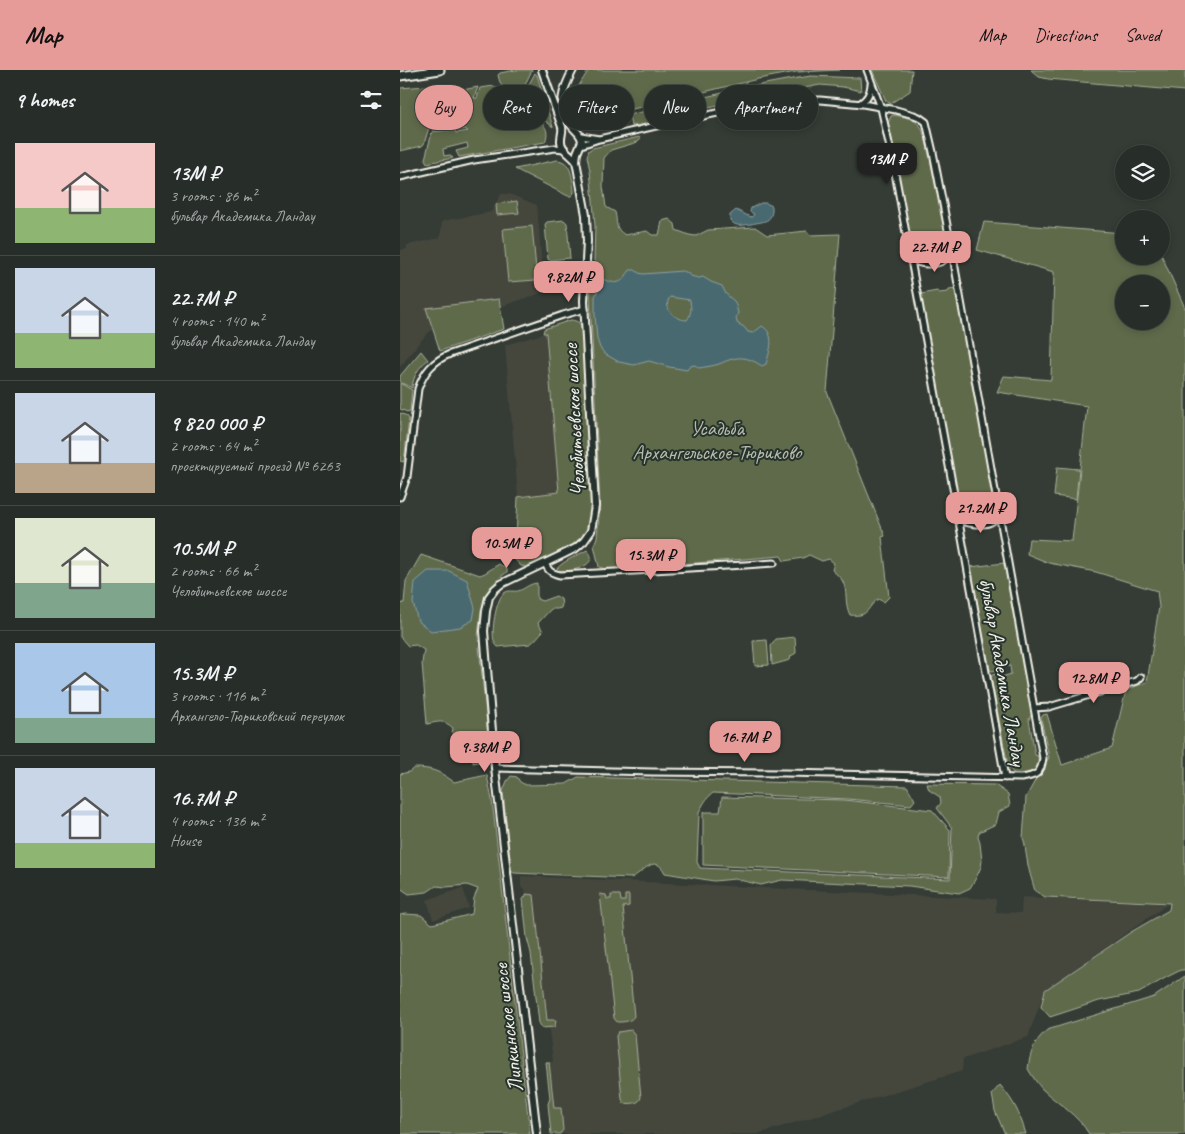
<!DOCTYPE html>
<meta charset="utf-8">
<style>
:root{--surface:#272d28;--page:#333934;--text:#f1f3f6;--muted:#a4a8a8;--line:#434945;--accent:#e69b98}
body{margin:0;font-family:Caveat,sans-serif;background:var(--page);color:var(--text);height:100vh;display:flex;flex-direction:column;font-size:19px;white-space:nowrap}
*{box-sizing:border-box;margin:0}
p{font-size:16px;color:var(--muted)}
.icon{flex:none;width:28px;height:28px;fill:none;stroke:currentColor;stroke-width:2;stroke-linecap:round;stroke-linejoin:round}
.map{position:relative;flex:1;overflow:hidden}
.sheet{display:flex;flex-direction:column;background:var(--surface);width:400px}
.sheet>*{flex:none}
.banner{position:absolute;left:15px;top:15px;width:475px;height:45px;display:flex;gap:10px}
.buttons{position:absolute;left:715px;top:75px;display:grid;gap:10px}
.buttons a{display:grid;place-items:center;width:55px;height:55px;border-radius:50%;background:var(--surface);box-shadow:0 2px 8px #0003,0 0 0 1px var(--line);font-size:25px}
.price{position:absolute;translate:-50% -42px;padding:0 11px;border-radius:10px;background:var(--accent);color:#111;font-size:16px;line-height:32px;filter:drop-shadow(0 1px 2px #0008)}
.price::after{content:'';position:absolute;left:50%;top:30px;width:15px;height:11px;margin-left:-8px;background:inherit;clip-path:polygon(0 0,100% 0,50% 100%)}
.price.active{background:#222;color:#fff}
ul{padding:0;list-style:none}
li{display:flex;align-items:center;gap:15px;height:125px;padding:0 15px}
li+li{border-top:1px solid var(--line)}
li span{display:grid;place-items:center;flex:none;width:140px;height:100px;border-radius:0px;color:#555}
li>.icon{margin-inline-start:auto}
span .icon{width:60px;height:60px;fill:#fffc;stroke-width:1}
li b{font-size:21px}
h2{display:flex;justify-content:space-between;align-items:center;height:60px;padding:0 15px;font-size:21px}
.pill{padding:0 18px;border-radius:22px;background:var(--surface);box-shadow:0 2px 8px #0003,0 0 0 1px var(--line);font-size:18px;line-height:45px}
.pill.active{background:var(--accent);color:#111}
header{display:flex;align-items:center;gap:30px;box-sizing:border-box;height:70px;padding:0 25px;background:var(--accent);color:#111}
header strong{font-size:24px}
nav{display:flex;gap:28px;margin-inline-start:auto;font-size:18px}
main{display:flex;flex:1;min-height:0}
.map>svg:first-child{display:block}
.built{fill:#44473e}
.green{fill:#5f6b4c;stroke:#aaae9a;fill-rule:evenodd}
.water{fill:#496970;stroke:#8d9fa0;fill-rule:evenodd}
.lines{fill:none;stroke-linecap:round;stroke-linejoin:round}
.minor-casing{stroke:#f4f1e8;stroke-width:9}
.tertiary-casing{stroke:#f4f1e8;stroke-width:10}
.secondary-casing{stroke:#f4f1e8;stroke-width:11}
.minor{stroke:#26332d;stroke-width:5}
.tertiary{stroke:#26332d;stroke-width:6}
.secondary{stroke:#26332d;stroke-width:7}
.labels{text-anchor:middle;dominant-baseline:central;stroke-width:4;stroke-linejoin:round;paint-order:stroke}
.street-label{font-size:21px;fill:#f4f1e8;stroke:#26332d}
.park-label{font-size:21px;fill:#b8bbaa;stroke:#26332d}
</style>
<header>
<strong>Map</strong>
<nav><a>Map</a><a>Directions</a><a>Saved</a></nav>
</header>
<main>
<section class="sheet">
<h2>9 homes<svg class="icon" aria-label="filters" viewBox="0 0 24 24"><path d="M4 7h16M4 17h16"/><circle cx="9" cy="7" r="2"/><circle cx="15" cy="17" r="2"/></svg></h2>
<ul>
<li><span style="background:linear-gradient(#f6c9c9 65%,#8fb573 0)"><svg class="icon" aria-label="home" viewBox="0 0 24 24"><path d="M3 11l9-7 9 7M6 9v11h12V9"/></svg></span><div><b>13M ₽</b><p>3 rooms · 86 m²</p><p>бульвар Академика Ландау</p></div></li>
<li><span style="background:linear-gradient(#c9d6e8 65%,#8fb573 0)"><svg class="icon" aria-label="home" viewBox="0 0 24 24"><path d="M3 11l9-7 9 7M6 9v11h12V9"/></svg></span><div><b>22.7M ₽</b><p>4 rooms · 140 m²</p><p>бульвар Академика Ландау</p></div></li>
<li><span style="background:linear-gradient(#c9d6e8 70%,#b9a48a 0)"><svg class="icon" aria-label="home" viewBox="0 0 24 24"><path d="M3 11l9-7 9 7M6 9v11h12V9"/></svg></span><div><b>9 820 000 ₽</b><p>2 rooms · 64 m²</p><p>проектируемый проезд № 6263</p></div></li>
<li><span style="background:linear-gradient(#dfe7d0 65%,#7fa58c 0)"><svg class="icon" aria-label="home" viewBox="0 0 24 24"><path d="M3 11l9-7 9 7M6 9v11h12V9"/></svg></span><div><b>10.5M ₽</b><p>2 rooms · 66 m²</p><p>Челобитьевское шоссе</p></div></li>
<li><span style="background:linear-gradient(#a9c7e8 75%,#7fa58c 0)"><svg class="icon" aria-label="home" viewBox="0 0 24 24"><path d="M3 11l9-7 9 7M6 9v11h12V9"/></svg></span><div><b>15.3M ₽</b><p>3 rooms · 116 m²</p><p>Архангело-Тюриковский переулок</p></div></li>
<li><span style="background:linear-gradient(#c9d6e8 75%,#8fb573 0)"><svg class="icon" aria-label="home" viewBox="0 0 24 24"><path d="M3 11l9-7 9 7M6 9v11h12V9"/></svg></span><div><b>16.7M ₽</b><p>4 rooms · 136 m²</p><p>House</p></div></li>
</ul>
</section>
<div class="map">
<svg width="785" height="1064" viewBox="0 0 785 1064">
<rect width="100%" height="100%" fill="#343c35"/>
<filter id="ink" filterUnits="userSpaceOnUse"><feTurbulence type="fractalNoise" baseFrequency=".02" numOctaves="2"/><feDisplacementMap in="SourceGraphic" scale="10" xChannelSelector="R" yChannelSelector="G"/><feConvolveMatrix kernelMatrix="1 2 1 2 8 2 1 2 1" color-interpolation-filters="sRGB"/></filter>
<g filter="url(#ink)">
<path class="built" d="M 101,124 L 109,124 L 137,135 L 144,222 L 32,260 L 27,264 L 18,274 L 0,297 L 0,180 L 7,179 L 7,175 L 40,168 L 42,151 L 91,142 Z
M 146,263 L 159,422 L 118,427 L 105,275 Z
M 121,806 L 596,829 L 596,842 L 621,843 L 622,827 L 768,834 L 645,920 L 628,967 L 563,989 L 562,1001 L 358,1064 L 290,1064 L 288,1063 L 278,1064 L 151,1064 L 148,1034 L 150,1028 L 146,992 L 153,992 L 149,959 L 142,958 L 139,953 L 131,883 L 127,868 L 123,829 L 126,826 L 126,824 L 125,819 L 121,817 Z
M 63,818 L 69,838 L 33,850 L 27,830 Z"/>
<path class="green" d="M 115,0 L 132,0 L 119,27 L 117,29 C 105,21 101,19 98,5 L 100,3 Z
M 189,0 L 440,0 L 396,2 L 358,9 L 195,48 L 177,51 C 166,32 179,15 189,0 Z
M 472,0 L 512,0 L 510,21 L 491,33 L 491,34 L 486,31 Z
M 631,0 L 785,0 L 785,21 L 648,9 L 639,7 Z
M 135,3 L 137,5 L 153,57 L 120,31 Z
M 411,6 L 460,8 L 461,21 L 443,17 L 420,15 L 322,34 L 278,44 L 241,55 L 231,56 L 229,45 C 289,31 350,15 411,6 Z
M 26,16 L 38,28 L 24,74 L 22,76 L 0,81 L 0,18 Z
M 94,16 L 106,26 L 107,33 L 110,29 L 115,33 L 110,44 L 112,46 L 115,41 L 121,44 L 113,46 L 113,49 L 132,45 C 142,53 151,58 145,72 L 59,87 L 56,81 L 68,78 L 67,73 L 43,79 L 44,86 L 49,85 L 53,88 L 27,93 L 25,89 L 32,62 L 55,59 L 56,63 L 68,61 L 65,59 L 58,60 L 57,58 L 60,54 L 57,52 L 54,56 L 33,60 L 37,50 L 50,47 L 48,46 L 38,47 L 42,31 L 44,31 L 53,38 L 55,37 L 44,27 L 44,25 L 51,22 L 78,17 L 74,28 L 77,28 L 80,18 Z
M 494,45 C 509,48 521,49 524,66 L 525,66 L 549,178 L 548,182 L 542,188 L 526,191 L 520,191 L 513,185 L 496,88 L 488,53 L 491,46 Z
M 239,67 L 241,69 L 238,72 L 211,80 L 204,88 L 203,116 L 206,137 L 215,142 C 218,154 214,158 225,165 L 247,161 L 252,165 L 259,165 L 262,151 L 269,149 L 275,154 L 276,160 L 289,165 L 296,166 L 308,160 L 355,157 L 367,165 L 407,161 L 410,165 L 440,164 L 427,322 L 485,466 L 482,467 L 489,527 L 484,532 L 478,529 C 465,539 470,547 450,545 C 444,533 448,522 443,512 C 441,507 436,504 432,500 L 434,493 L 429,489 L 422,491 L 409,485 L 403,488 L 384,491 L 381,486 L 211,500 C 206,500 203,497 199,497 L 194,475 L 197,467 L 200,435 L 190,225 L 197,197 L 194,191 L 195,156 L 193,131 L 190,101 L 187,86 L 189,80 L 193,78 Z
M 157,90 C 172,91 172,108 174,120 L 174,123 L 171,126 L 168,126 L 115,99 Z
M 117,131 L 119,143 L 97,145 L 96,134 Z
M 164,150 L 167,153 L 170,188 L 149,190 L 148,189 L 145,154 L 147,152 Z
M 584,152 L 724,163 L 724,186 L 761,186 L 761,184 L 785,238 L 785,900 L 781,900 L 767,907 L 739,923 L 699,931 L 650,947 L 641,937 L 645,920 L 731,862 L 769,840 L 770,833 L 645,827 L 635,821 C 632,810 628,799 627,789 C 625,781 626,775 623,768 L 626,727 L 636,709 L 645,699 L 645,693 L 649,688 L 641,648 L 643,645 L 647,644 L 662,695 L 712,678 L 726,620 L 747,612 L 759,537 L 757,521 L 696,502 L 649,493 L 627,484 L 629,469 L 672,471 L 687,336 L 597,322 L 604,306 L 651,310 L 654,202 L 577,180 ZM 724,214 L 761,214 L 761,251 L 724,251 Z
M 132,156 L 137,210 L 108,212 L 103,159 Z
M 556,218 L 595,440 C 594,444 595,445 592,448 C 587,452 572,452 566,450 C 563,448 562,446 560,443 L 521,224 L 537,221 L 539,223 L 548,222 L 549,219 Z
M 99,229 L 104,259 L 40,281 L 26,238 Z
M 171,250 C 179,251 182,254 183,263 L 191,437 C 190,447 190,460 183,468 C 173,481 141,491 126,497 L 121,496 L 107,481 L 116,467 L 118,427 L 159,422 L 146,263 L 143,263 L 144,259 Z
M 21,281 L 28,290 C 19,296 13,307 12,318 L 0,312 L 0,306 Z
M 0,313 L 12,320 L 10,341 L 7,342 L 0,339 Z
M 0,343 L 7,346 L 9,349 L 4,392 L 0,391 Z
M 657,397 L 679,399 L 676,429 L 654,426 Z
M 187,480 C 203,495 168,504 156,500 C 162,491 177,486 187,480 Z
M 21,485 L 80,505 L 85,503 L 99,494 L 107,499 L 107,502 L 98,509 L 86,524 L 81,540 L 78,567 L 90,682 L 89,687 L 84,691 L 73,693 L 73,681 L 63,666 L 57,666 L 52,663 L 53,658 C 43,649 39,652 27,654 L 22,593 L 24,580 L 16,575 L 8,576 L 0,567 L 0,534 L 4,533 L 6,511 Z
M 604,493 L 632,644 L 629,649 L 635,685 L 638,686 L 639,696 C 632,707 614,710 608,696 L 591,608 L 592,605 L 600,603 L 602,607 L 611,604 L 610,596 L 600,597 L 600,600 L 592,601 L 590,600 L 570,497 Z
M 137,513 L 137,529 L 142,531 L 156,526 L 161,529 L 162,534 L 161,538 L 157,539 L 151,539 L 138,553 L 143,561 C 139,565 135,571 130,574 L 98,577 C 96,575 95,574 94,571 C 91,561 96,531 103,524 C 108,519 113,522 118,521 C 125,519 128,514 137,513 Z
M 395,567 L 396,583 L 391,586 L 390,590 L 372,595 L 371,576 L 376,569 Z
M 367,570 L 369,595 L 355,596 L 353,571 Z
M 14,698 C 32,698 39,701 54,712 L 87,705 L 92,730 L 130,1064 L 0,1064 L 0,845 L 5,844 L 21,845 L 32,854 L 72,844 L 74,828 L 78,819 L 67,815 L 46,817 L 36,816 L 27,822 L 9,824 L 0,818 L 0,704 L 9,702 Z
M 111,706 L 117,707 L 120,712 L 126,715 L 166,714 L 178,707 L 507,716 L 515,730 L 511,735 L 448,729 L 313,723 C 306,728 302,736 299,743 L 297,792 L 300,798 L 550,809 L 552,758 L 537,738 L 541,733 L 540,727 L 529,720 L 527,714 L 595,715 L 608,724 L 610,736 L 599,742 L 596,754 L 579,762 L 578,767 L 580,773 L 582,791 L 581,797 L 576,808 L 570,818 L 559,823 L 509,816 L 382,810 L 361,815 L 335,809 L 314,811 L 265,803 C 255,783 244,802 231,808 L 114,803 L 111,801 L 103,721 L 107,711 Z
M 322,727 L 444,730 L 532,740 L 550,760 L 549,807 L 303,795 L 303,742 L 320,742 Z
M 126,824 L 134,825 L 147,950 L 156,950 L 155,956 L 154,957 L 142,958 L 139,953 L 131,883 L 127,868 L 123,829 L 126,826 Z
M 200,824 L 206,825 L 207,829 L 211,829 L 211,825 L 220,825 L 221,831 L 225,831 L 225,825 L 229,825 L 229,836 L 223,837 L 234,946 C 231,952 223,952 217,952 L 214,948 Z
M 785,906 L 785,1064 L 689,1064 C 678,1045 658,1034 642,1019 C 637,1013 632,1006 628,999 C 630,983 634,971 647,960 L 754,927 Z
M 231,960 L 235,965 L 241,1027 C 240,1034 230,1034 224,1033 L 222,1029 L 216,966 L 218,962 Z
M 146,992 L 149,992 L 154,1038 L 161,1038 L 163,1060 L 160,1064 L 151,1064 L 148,1034 L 150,1028 Z
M 600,1015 C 615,1033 619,1042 626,1064 L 605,1064 L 595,1041 L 592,1024 Z"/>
<path class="water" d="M 361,133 L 366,133 L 372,136 C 373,153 364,151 351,154 C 343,155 336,158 330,150 L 330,145 L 336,140 L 348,146 L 352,147 L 354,144 L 350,142 L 351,138 Z
M 230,200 L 235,200 L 239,203 L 243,204 L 283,201 L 288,203 L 290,206 L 299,208 L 303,207 L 311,212 L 322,216 L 326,224 L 335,232 L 338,243 L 336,248 L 337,253 L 344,257 L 348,262 L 353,263 L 362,256 C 376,264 370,281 366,294 L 362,296 C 345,285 337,286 319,294 C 313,296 305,297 299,298 L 295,295 L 290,296 L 287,300 L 269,297 L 249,291 L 234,295 L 219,292 L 205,284 L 200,278 L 197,269 L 195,245 L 195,227 L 202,209 C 210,212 219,216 225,207 C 227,205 228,202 230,200 ZM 270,227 L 290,230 C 291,238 292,243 287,250 C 275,250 262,238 270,227 Z
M 28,501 L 49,501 L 67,510 L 75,538 L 73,550 L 60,557 L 31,561 L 18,551 L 13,533 L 15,512 Z"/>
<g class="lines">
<g class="minor-casing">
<path id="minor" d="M 467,0 L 481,38 L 492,87 L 549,396 L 605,708
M 459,34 C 468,29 470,23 471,14
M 181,66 L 199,69
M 0,107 L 74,90 L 155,78 L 164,79
M 511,189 C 520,195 534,196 544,190 C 547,188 550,184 552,181
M 0,427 L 7,407 L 18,319 C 24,302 33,291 50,284 L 163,245 L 185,239
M 558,448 C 565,454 583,456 591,452 C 595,450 597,446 600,443
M 145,493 C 148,501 151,503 160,505 L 345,495 L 374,493
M 634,638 L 649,637 L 737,611 L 741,607
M 95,698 L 252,702 L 385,703 L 621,708 C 636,706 641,704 643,688 L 552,181 L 533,82 L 526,52 L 519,47 L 514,45 L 496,40 L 463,34 L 420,30 L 389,30 L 360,34 L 256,56 L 199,69 L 181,75"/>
</g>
<g class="tertiary-casing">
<path id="tertiary" d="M 142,0 L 162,57 C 163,62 161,65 161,70 C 160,79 171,84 176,91
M 137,1064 L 95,698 L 84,561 L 86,541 L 89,527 L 95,519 L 101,514 L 164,484 L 176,478 L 184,471 L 191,461 L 195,436 L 184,231 L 187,171 L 186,145 L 176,91 L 177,83 L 182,71 C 181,63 175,61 171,55 C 156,35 163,19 173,0"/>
</g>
<g class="secondary-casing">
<path id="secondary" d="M 0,6 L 40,0"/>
</g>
<use href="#minor" class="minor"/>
<use href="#tertiary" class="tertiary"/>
<use href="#secondary" class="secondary"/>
</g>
</g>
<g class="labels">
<g class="street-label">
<text transform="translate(174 350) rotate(-93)">Челобитьевское шоссе</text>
<text transform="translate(603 602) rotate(80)">бульвар Академика Ландау</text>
<text transform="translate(108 958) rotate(-97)">Липкинское шоссе</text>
</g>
<g class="park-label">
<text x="317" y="358">Усадьба<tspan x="317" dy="24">Архангельское-Тюриково</tspan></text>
</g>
</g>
</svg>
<div class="buttons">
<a><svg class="icon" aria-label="layers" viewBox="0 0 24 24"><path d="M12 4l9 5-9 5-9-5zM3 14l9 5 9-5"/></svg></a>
<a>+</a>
<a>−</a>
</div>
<b class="price active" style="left:487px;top:115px">13M ₽</b>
<b class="price" style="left:535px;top:203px">22.7M ₽</b>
<b class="price" style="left:169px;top:233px">9.82M ₽</b>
<b class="price" style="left:581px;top:464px">21.2M ₽</b>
<b class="price" style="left:107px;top:499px">10.5M ₽</b>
<b class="price" style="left:251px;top:511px">15.3M ₽</b>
<b class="price" style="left:694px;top:634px">12.8M ₽</b>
<b class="price" style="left:345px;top:693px">16.7M ₽</b>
<b class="price" style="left:85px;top:703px">9.38M ₽</b>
<div class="banner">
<a class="pill active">Buy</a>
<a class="pill">Rent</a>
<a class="pill">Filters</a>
<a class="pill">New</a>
<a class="pill">Apartment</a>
</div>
</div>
</main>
